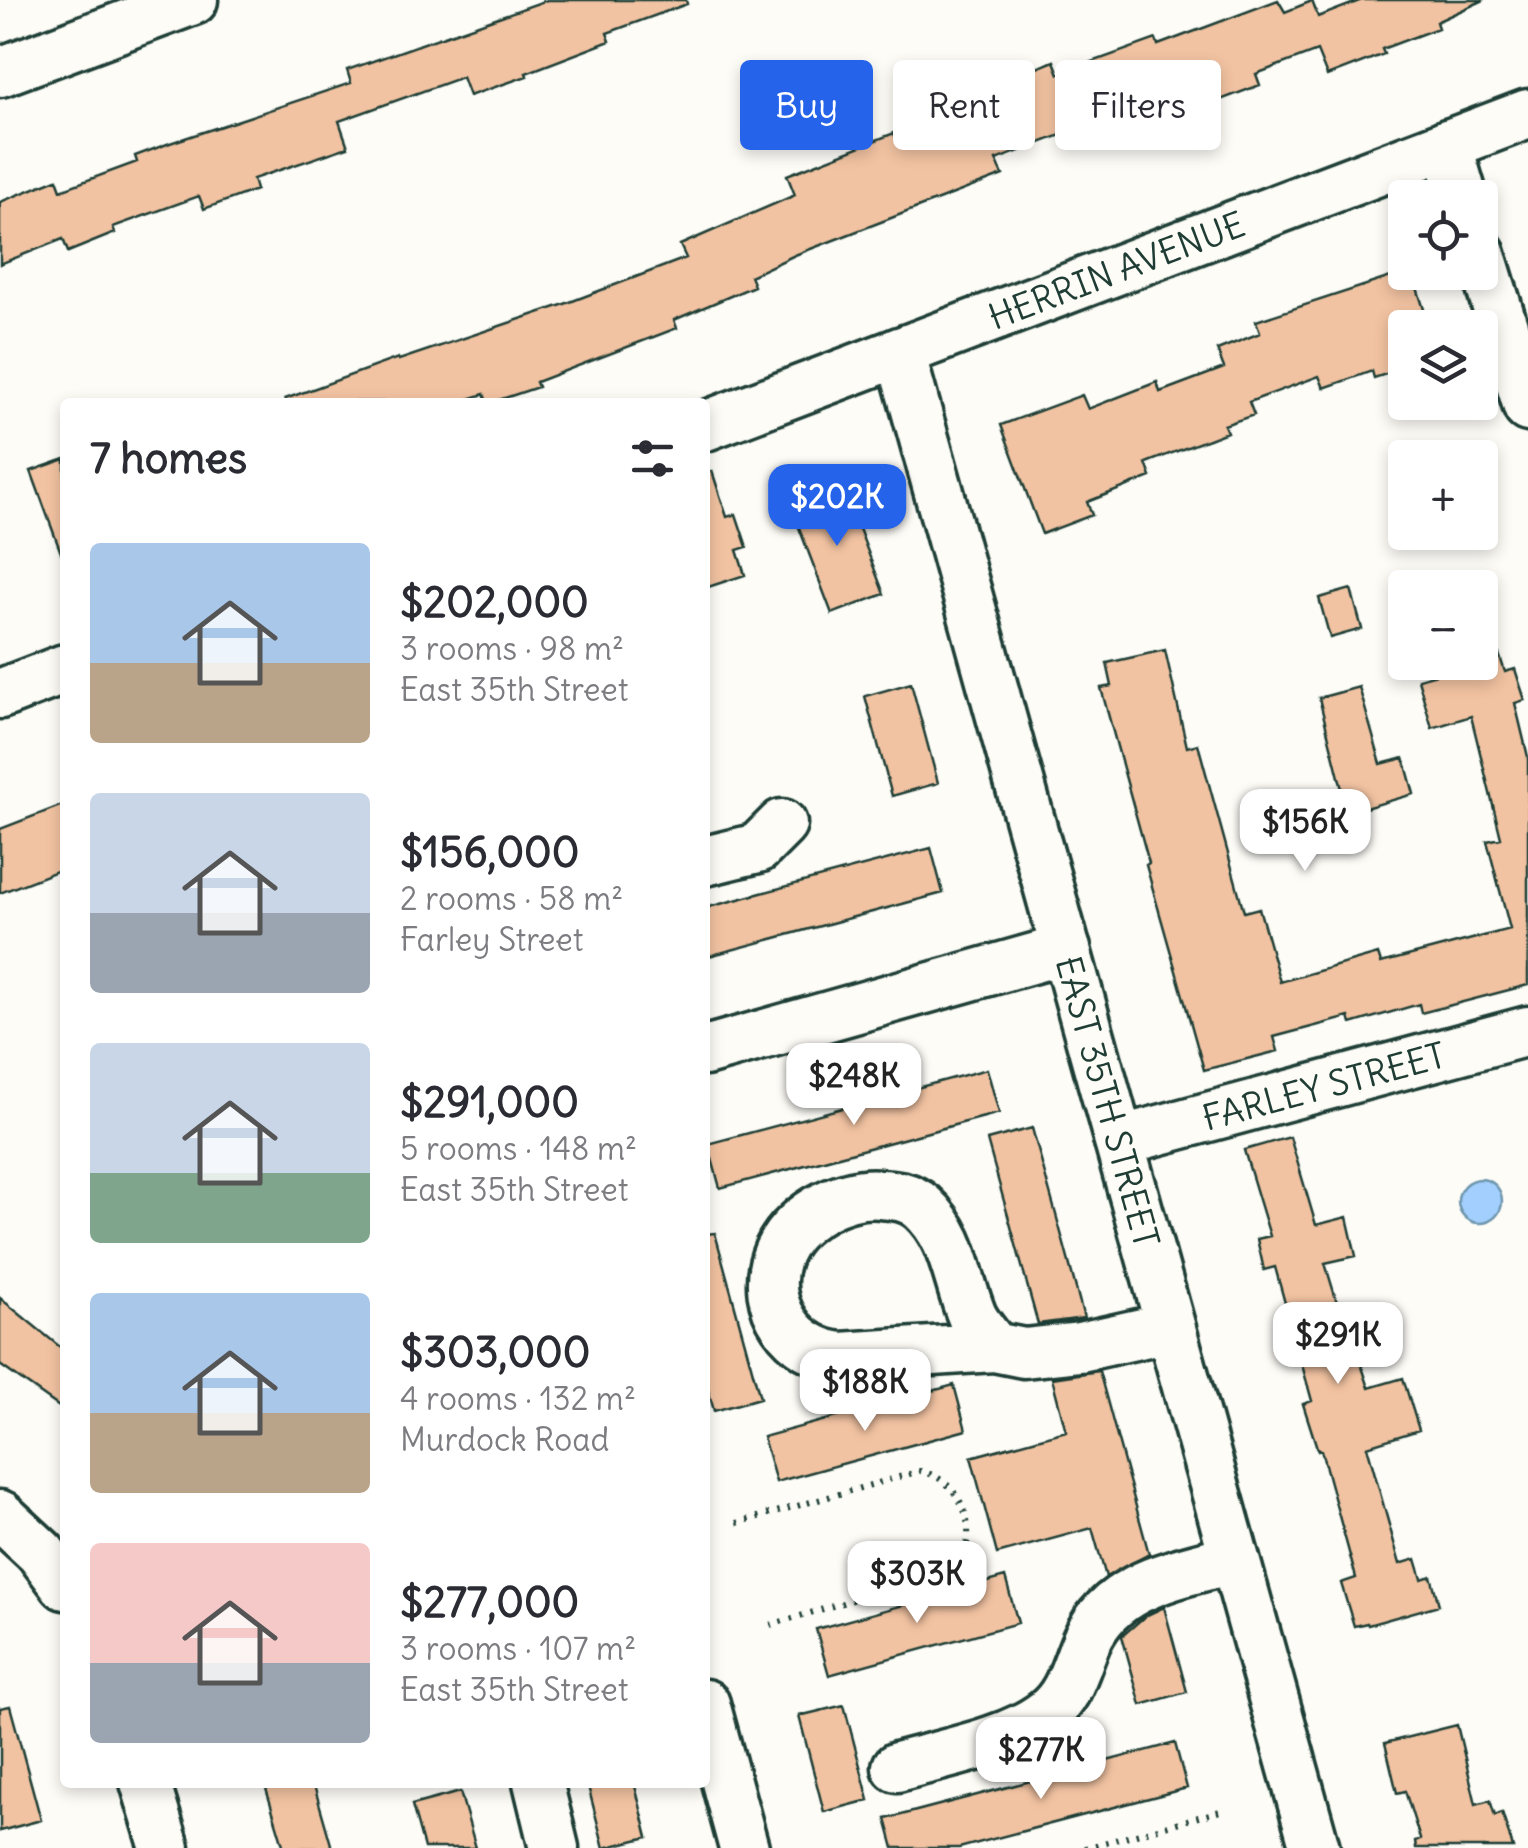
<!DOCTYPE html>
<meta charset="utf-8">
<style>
:root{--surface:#fff;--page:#f7f7f7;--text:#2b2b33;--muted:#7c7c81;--accent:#2563eb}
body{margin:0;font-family:Delius,sans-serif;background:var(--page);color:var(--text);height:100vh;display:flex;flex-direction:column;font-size:38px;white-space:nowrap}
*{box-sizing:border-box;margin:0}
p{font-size:32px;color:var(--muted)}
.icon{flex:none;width:55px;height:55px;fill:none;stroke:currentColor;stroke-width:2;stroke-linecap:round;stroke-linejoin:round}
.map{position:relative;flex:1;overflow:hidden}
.panel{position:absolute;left:60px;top:398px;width:650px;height:1390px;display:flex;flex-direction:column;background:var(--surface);border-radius:10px;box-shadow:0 5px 15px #0003}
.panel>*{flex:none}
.top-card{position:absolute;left:740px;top:60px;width:638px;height:90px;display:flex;gap:20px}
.fabs{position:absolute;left:1388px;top:180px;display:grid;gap:20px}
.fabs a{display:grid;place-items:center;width:110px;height:110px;border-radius:10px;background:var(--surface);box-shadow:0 5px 15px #0003;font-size:50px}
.price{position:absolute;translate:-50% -85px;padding:0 22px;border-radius:20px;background:#fff;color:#222;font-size:32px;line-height:65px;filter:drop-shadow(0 2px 5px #0008)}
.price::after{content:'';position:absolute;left:50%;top:60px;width:30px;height:22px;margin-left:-15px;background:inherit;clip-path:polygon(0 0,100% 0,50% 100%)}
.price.current{background:var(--accent);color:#fff}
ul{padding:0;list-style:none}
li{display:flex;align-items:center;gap:30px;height:250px;padding:0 30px}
li span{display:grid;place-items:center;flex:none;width:280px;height:200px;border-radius:10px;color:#555}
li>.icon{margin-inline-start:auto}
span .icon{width:120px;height:120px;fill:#fffc;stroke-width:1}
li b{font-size:42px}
h2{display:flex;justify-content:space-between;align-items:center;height:120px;padding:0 30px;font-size:42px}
.tag{padding:0 35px;border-radius:10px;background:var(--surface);box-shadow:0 5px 15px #0003;font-size:35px;line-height:90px}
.tag.current{background:var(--accent);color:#fff}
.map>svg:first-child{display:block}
.water{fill:#a2cffd;stroke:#6e95ad;stroke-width:2.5}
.building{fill:#f2c3a2;stroke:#1f3d34;stroke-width:2.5}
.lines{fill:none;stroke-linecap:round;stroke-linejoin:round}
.minor-casing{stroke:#1f3d34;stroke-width:55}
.path{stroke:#1f3d34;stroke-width:6;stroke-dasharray:2.5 8;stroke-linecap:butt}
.minor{stroke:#fdfcf7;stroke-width:48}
.labels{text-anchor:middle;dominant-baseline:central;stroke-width:8;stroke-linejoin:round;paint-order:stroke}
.street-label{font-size:35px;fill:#1f3d34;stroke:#fdfcf7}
</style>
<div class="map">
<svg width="1528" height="1848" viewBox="0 0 1528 1848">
<rect width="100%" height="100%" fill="#fdfcf7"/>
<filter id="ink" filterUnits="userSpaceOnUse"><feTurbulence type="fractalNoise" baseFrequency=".01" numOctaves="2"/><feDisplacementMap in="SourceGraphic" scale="20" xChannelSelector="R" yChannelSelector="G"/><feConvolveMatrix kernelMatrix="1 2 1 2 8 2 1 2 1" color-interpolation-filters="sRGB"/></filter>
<g filter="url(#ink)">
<path class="water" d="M1458 1201a22 22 0 1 1 44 0a22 22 0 1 1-44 0Z"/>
<path class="building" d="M 547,0 L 686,0 L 687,4 L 607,33 L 610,41 L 526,73 L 527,76 L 469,96 L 462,77 L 339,121 L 348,147 L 253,179 L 256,190 L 204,209 L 199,196 L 113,227 L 115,233 L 68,252 L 63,239 L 0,264 L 0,202 L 57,179 L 61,190 L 137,162 L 135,156 L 170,143 L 351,83 L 347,70 Z
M 1278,0 L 1285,12 L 1312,1 L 1318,17 L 1362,0 L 1484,0 L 1436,22 L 1438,28 L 1382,49 L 1384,54 L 1327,76 L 1317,51 L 1256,74 L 1260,85 L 1210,104 L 1204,87 L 1068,137 L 1066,133 L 996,160 L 1003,175 L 795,255 L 750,276 L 754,286 L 674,320 L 677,328 L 536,382 L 538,387 L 493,402 L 487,402 L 484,394 L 459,402 L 286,402 L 285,399 L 398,358 L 399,360 L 562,305 L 686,258 L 680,245 L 795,195 L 787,175 L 894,133 L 896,138 L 1007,94 L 1002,82 L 1054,61 L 1059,74 L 1156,39 L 1158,45 Z
M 1406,272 L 1412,272 L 1430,328 L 1405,328 L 1405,368 L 1374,378 L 1372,371 L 1324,388 L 1319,376 L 1249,402 L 1254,415 L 1224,425 L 1227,432 L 1146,463 L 1151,477 L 1087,502 L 1092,515 L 1042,534 L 1001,425 L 1082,395 L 1088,409 L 1157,382 L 1160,392 L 1224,368 L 1217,350 L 1260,333 L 1256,321 Z
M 65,459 L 65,552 L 61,553 L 31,471 Z
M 712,471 L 727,517 L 736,514 L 747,547 L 737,550 L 745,575 L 705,588 L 705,472 Z
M 842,484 L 884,594 L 832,614 L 790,504 Z
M 1351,589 L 1362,629 L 1330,638 L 1319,598 Z
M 1165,650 L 1187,747 L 1198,744 L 1244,912 L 1259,908 L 1280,982 L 1378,954 L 1381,963 L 1510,929 L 1487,841 L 1501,838 L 1471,716 L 1432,728 L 1418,679 L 1480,662 L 1499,654 L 1505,672 L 1515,669 L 1525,700 L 1515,703 L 1528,757 L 1528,985 L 1421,1013 L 1419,1004 L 1351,1024 L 1349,1017 L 1274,1037 L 1278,1051 L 1204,1070 L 1146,865 L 1149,863 L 1101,688 L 1112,686 L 1107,663 Z
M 911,683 L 938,783 L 892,796 L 865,696 Z
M 1359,687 L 1381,764 L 1404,758 L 1414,794 L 1348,813 L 1319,698 Z
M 65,804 L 65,868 L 0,893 L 0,829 Z
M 931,848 L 943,893 L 705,957 L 705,908 Z
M 987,1069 L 999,1113 L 720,1188 L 708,1144 Z
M 1032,1128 L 1058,1222 L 1084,1318 L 1038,1324 L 987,1140 Z
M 1290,1137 L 1316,1225 L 1347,1217 L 1356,1256 L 1325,1263 L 1346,1332 L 1350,1330 L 1369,1388 L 1403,1378 L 1419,1430 L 1367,1446 L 1400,1564 L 1416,1559 L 1422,1579 L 1431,1576 L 1439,1605 L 1368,1625 L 1367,1623 L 1354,1626 L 1341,1583 L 1356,1578 L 1321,1450 L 1318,1451 L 1303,1404 L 1312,1401 L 1275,1267 L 1264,1270 L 1257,1239 L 1270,1236 L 1244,1150 Z
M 715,1233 L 760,1398 L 714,1411 L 705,1378 L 705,1234 Z
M 0,1298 L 65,1351 L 65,1411 L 0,1365 Z
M 1099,1371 L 1149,1554 L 1106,1577 L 1092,1528 L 997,1554 L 971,1457 L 1066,1431 L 1052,1378 Z
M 954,1385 L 966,1430 L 776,1482 L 763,1437 Z
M 1005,1577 L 1018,1623 L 829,1675 L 816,1629 Z
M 1164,1607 L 1187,1692 L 1141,1705 L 1122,1636 L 1145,1616 Z
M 844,1705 L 869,1800 L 824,1812 L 799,1716 Z
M 10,1706 L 41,1820 L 0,1831 L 0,1708 Z
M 1457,1725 L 1476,1804 L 1490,1800 L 1495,1816 L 1502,1813 L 1513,1848 L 1416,1848 L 1415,1841 L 1420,1839 L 1405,1791 L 1397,1793 L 1385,1743 Z
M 1175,1743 L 1187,1788 L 959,1848 L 894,1848 L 886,1819 Z
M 264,1782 L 313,1782 L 332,1848 L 284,1848 Z
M 587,1782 L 634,1782 L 648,1837 L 604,1848 Z
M 460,1792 L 476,1848 L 424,1848 L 412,1805 Z"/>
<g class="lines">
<g class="minor-casing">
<g id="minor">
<path d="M 0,72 L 193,0"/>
<path d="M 1447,144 L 1463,198"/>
<path d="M 1480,252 L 1528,407"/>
<path id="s1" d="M 900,352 L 1315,1848"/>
<path id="s2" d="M 705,426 L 1528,114"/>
<path d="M 0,694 L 65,669"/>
<path d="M 705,861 L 758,848 L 782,824"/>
<path d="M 705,1051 L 1066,949"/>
<path id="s3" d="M 1119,1141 L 1528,1031"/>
<path d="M 994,1347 C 987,1337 977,1327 972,1316 C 956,1277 955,1237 922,1207 C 909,1196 896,1195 880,1194 C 841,1190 789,1219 776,1258 C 760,1306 793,1352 841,1357 L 994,1347 L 1024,1353 L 1080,1347 L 1170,1327"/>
<path d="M 0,1515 L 41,1553 L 65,1585"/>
<path d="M 705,1704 L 744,1848"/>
<path d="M 897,1767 C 942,1754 1011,1742 1047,1713 C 1071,1694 1075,1666 1087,1640 C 1113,1582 1180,1574 1234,1558"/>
<path d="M 145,1782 L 165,1848"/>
<path d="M 538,1782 L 554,1848"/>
</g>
</g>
<path class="path" d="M 737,1523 L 920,1471 C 964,1479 985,1540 952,1570 L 767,1626
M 1085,1848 L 1224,1810"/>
<use href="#minor" class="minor"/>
</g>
</g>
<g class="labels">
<g class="street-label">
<text stroke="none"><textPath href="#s2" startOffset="440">HERRIN AVENUE</textPath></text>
<text stroke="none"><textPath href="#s3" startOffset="212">FARLEY STREET</textPath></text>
<text stroke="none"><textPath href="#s1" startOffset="778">EAST 35TH STREET</textPath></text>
</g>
</g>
</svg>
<div class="fabs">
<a><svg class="icon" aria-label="locate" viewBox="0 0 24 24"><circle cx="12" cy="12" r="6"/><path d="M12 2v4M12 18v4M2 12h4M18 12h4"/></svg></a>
<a><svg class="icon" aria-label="layers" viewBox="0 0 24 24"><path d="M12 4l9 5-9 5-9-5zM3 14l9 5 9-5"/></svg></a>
<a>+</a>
<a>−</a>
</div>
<b class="price current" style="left:837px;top:549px">$202K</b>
<b class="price" style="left:1305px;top:874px">$156K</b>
<b class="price" style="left:854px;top:1128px">$248K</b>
<b class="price" style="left:1338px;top:1387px">$291K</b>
<b class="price" style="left:865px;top:1434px">$188K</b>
<b class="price" style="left:917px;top:1626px">$303K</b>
<b class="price" style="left:1041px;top:1802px">$277K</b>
<div class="top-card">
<a class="tag current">Buy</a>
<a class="tag">Rent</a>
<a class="tag">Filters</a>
</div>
<section class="panel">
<h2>7 homes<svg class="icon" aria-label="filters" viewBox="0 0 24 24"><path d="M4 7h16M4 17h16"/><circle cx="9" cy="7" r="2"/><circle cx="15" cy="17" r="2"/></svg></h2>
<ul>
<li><span style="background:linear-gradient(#a9c7e8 60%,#b9a48a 0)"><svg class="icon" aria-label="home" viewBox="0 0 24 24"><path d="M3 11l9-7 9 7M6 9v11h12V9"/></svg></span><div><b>$202,000</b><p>3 rooms · 98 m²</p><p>East 35th Street</p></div></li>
<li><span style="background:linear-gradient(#c9d6e8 60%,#9aa5b1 0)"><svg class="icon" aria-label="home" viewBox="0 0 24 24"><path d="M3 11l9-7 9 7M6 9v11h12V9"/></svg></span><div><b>$156,000</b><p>2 rooms · 58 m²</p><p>Farley Street</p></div></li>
<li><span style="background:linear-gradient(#c9d6e8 65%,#7fa58c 0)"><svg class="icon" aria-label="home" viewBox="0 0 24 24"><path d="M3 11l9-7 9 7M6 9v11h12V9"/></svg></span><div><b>$291,000</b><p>5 rooms · 148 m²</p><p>East 35th Street</p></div></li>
<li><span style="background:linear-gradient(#a9c7e8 60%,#b9a48a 0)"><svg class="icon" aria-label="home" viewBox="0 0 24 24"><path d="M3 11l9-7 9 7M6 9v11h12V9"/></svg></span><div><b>$303,000</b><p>4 rooms · 132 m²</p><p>Murdock Road</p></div></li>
<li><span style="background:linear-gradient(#f6c9c9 60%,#9aa5b1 0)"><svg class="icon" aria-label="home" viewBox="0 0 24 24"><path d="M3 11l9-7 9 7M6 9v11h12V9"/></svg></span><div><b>$277,000</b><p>3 rooms · 107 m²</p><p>East 35th Street</p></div></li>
</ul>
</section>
</div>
